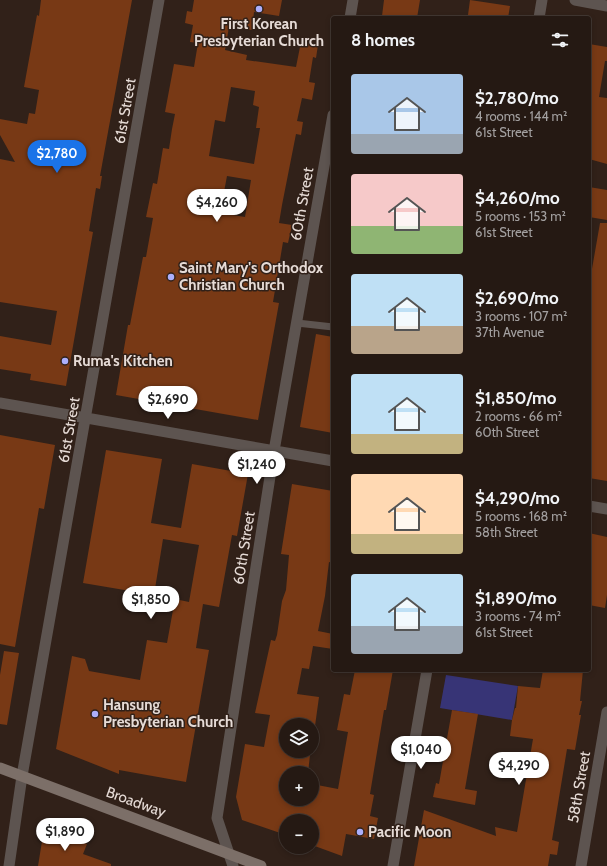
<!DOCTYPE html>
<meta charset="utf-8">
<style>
:root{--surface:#251913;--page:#312621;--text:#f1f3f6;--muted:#a3a0a0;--line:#423833;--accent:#1a73e8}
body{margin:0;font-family:Cabin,sans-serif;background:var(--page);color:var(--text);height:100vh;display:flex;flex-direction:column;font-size:15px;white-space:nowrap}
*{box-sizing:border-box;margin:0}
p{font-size:13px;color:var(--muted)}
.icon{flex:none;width:22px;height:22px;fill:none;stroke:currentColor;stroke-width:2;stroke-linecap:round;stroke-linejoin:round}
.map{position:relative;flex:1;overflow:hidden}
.details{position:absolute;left:331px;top:16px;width:260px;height:656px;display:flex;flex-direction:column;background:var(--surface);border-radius:4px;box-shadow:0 2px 6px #0003,0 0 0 1px var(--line)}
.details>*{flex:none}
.fabs{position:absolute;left:279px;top:718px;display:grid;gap:8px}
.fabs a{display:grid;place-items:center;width:40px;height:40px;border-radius:50%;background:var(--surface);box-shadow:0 2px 6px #0003,0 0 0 1px var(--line);font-size:20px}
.price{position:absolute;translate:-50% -34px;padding:0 9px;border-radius:14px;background:#fff;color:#222;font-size:13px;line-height:26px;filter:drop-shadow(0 1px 2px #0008)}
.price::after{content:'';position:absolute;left:50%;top:24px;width:12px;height:9px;margin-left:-6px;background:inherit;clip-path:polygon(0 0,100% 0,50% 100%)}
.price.selected{background:var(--accent);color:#fff}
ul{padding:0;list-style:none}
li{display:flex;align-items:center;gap:12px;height:100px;padding:0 20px}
li span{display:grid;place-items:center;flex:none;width:112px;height:80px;border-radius:4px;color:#555}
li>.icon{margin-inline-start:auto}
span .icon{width:48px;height:48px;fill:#fffc;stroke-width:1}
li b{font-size:17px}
h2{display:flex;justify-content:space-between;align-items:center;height:48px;padding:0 20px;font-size:17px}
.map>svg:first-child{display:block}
.green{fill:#373476}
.building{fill:#783915;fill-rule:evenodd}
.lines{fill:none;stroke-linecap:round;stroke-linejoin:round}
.service{stroke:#5d5450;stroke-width:7}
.minor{stroke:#5d5450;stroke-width:11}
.secondary{stroke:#7c6f68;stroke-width:11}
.poi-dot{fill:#acaffb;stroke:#312119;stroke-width:1.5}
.labels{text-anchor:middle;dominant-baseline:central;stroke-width:3;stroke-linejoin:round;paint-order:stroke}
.poi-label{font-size:15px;font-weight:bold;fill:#e6dbd6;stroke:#312119;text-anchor:start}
.street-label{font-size:15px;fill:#e6dbd6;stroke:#312119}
</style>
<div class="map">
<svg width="607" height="866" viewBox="0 0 607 866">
<rect width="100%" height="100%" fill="#312119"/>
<path class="green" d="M 446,675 L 518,686 L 512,720 L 440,708 Z"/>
<path class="building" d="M 41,0 L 132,0 L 100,176 L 102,176 L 100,189 L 96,188 L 89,231 L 93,232 L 66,386 L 30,380 L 31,374 L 0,369 L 0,336 L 51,345 L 57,311 L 0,302 L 0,159 L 15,162 L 0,135 L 0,119 L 27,124 L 29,113 L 35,114 L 39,90 L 24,87 L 37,15 L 39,16 Z
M 194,0 L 282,0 L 279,16 L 254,12 L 252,30 L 229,27 L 225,50 L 247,55 L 246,60 L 296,67 L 301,42 L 318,45 L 316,58 L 313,57 L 309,82 L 315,83 L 312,100 L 302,98 L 297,121 L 303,122 L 301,135 L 296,134 L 282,205 L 279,223 L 292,225 L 288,243 L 283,242 L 273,302 L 279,303 L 258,420 L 116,395 L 128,325 L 130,325 L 143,257 L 146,257 L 153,218 L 146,217 L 153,183 L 157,184 L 163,148 L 169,149 L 172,129 L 175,114 L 165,112 L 174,64 L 194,67 L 198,43 L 190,42 L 193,25 L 185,23 L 187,11 L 192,12 ZM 231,87 L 255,91 L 253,105 L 259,107 L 256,128 L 260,128 L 254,164 L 209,156 L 215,120 L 225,122 ZM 227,176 L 251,180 L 245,217 L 220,213 Z
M 384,0 L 420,0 L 417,18 L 382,16 Z
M 470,0 L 510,6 L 508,18 L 472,18 L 472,16 L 468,15 Z
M 589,44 L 607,47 L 607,61 L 605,61 L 599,97 L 607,98 L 607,164 L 589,159 Z
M 589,187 L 607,190 L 607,220 L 589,217 Z
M 600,223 L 607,223 L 607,481 L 589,478 L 589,286 Z
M 316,334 L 333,337 L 333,433 L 300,427 Z
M 0,435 L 55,445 L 44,509 L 39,508 L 15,647 L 0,644 Z
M 106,450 L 162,459 L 151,523 L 181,528 L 192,464 L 248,474 L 237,536 L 232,535 L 219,607 L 203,604 L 196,648 L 209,650 L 186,782 L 119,770 L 119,774 L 56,749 L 72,656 L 85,659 L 89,671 L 140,680 L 147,640 L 167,643 L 175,599 L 189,602 L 199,545 L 163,539 L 154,595 L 83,583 Z
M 292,484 L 333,491 L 333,563 L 329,562 L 325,596 L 318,631 L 333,634 L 333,649 L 313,646 L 309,669 L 302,668 L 297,694 L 319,697 L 315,726 L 286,725 L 286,751 L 298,751 L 298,753 L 310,755 L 308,773 L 286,773 L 286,799 L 312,799 L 312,784 L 338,789 L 348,732 L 337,730 L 344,694 L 350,695 L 355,670 L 393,670 L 386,710 L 384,710 L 370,794 L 374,795 L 370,816 L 378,818 L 374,839 L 346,834 L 342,856 L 312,845 L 312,821 L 286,821 L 286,835 L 242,820 L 236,797 L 245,744 L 264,747 L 270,715 L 255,713 L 271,640 L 275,641 L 277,635 L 282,601 L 286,590 L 289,555 L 281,554 Z
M 589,533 L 607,537 L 607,595 L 605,608 L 589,605 Z
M 4,651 L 19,653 L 7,725 L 0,724 L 0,675 Z
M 543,670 L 583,670 L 580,701 L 582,701 L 579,715 L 581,715 L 575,750 L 567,749 L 552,840 L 559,842 L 557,855 L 550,854 L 548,866 L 414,866 L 424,810 L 496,836 L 495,827 L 517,832 L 533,739 L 510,736 L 512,720 L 515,708 L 516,708 L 518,686 L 540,688 Z
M 452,710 L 478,714 L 465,789 L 477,791 L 475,805 L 433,797 L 436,783 L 439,784 Z
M 44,829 L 87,844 L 83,854 L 111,864 L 111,866 L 38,866 Z"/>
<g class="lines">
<path class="service" d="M 297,323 L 333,327"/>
<path class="minor" d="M 575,0 L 607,6
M 350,18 L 353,0
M 539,18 L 542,0
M 0,403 L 333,461
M 589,506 L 607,509
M 9,866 L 22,776 L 159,0
M 233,866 L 217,818 L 274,451 L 333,115
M 393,866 L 427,670
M 581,866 L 607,712"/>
<path class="secondary" d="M 0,768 L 261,866"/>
</g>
<g class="poi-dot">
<circle cx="259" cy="9" r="4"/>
<circle cx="171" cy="277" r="4"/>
<circle cx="65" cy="361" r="4"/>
<circle cx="95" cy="714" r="4"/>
<circle cx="360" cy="832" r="4"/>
</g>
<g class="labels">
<g class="poi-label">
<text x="259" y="24" text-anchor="middle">First Korean<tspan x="259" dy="17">Presbyterian Church</tspan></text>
<text x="179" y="268">Saint Mary's Orthodox<tspan x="179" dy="17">Christian Church</tspan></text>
<text x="73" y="361">Ruma's Kitchen</text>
<text x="103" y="705">Hansung<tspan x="103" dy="17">Presbyterian Church</tspan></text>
<text x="368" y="832">Pacific Moon</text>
</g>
<g class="street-label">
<text transform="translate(125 111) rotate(-80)">61st Street</text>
<text transform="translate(302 204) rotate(-80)">60th Street</text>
<text transform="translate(69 430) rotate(-80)">61st Street</text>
<text transform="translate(244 548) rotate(-81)">60th Street</text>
<text transform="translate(579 787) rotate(-80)">58th Street</text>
<text transform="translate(136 802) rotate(20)">Broadway</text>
</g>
</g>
</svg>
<div class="fabs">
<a><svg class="icon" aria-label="layers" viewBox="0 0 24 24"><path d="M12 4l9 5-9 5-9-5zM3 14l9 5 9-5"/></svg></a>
<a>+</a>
<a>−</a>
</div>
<b class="price selected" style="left:57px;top:174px">$2,780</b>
<b class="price" style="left:217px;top:223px">$4,260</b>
<b class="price" style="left:168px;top:420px">$2,690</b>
<b class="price" style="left:257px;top:485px">$1,240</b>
<b class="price" style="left:151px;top:620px">$1,850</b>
<b class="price" style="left:421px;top:770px">$1,040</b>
<b class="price" style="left:519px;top:786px">$4,290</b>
<b class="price" style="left:65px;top:852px">$1,890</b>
<section class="details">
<h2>8 homes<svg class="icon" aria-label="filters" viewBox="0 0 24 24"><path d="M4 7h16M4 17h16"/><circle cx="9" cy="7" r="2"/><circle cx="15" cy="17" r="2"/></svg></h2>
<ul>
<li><span style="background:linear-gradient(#a9c7e8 75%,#9aa5b1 0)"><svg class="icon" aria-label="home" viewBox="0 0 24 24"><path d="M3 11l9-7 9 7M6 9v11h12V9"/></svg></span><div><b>$2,780/mo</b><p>4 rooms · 144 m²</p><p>61st Street</p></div></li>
<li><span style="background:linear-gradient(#f6c9c9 65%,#8fb573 0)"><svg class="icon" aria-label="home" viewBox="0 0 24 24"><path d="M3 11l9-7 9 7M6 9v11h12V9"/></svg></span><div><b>$4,260/mo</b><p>5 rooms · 153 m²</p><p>61st Street</p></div></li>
<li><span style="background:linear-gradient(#bfe0f5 65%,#b9a48a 0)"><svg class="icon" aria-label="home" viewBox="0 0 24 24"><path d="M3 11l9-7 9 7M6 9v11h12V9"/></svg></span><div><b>$2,690/mo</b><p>3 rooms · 107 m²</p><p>37th Avenue</p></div></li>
<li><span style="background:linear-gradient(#bfe0f5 75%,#c2b280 0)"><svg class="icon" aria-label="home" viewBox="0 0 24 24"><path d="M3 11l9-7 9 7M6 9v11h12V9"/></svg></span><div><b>$1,850/mo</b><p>2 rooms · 66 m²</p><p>60th Street</p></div></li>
<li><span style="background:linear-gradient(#ffd9b3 75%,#c2b280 0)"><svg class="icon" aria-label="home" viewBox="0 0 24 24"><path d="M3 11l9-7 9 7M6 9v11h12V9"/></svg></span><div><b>$4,290/mo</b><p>5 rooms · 168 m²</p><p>58th Street</p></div></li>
<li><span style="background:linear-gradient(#bfe0f5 65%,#9aa5b1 0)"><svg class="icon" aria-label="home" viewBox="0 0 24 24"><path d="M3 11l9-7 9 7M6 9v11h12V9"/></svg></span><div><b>$1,890/mo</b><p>3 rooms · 74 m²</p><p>61st Street</p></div></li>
</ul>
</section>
</div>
